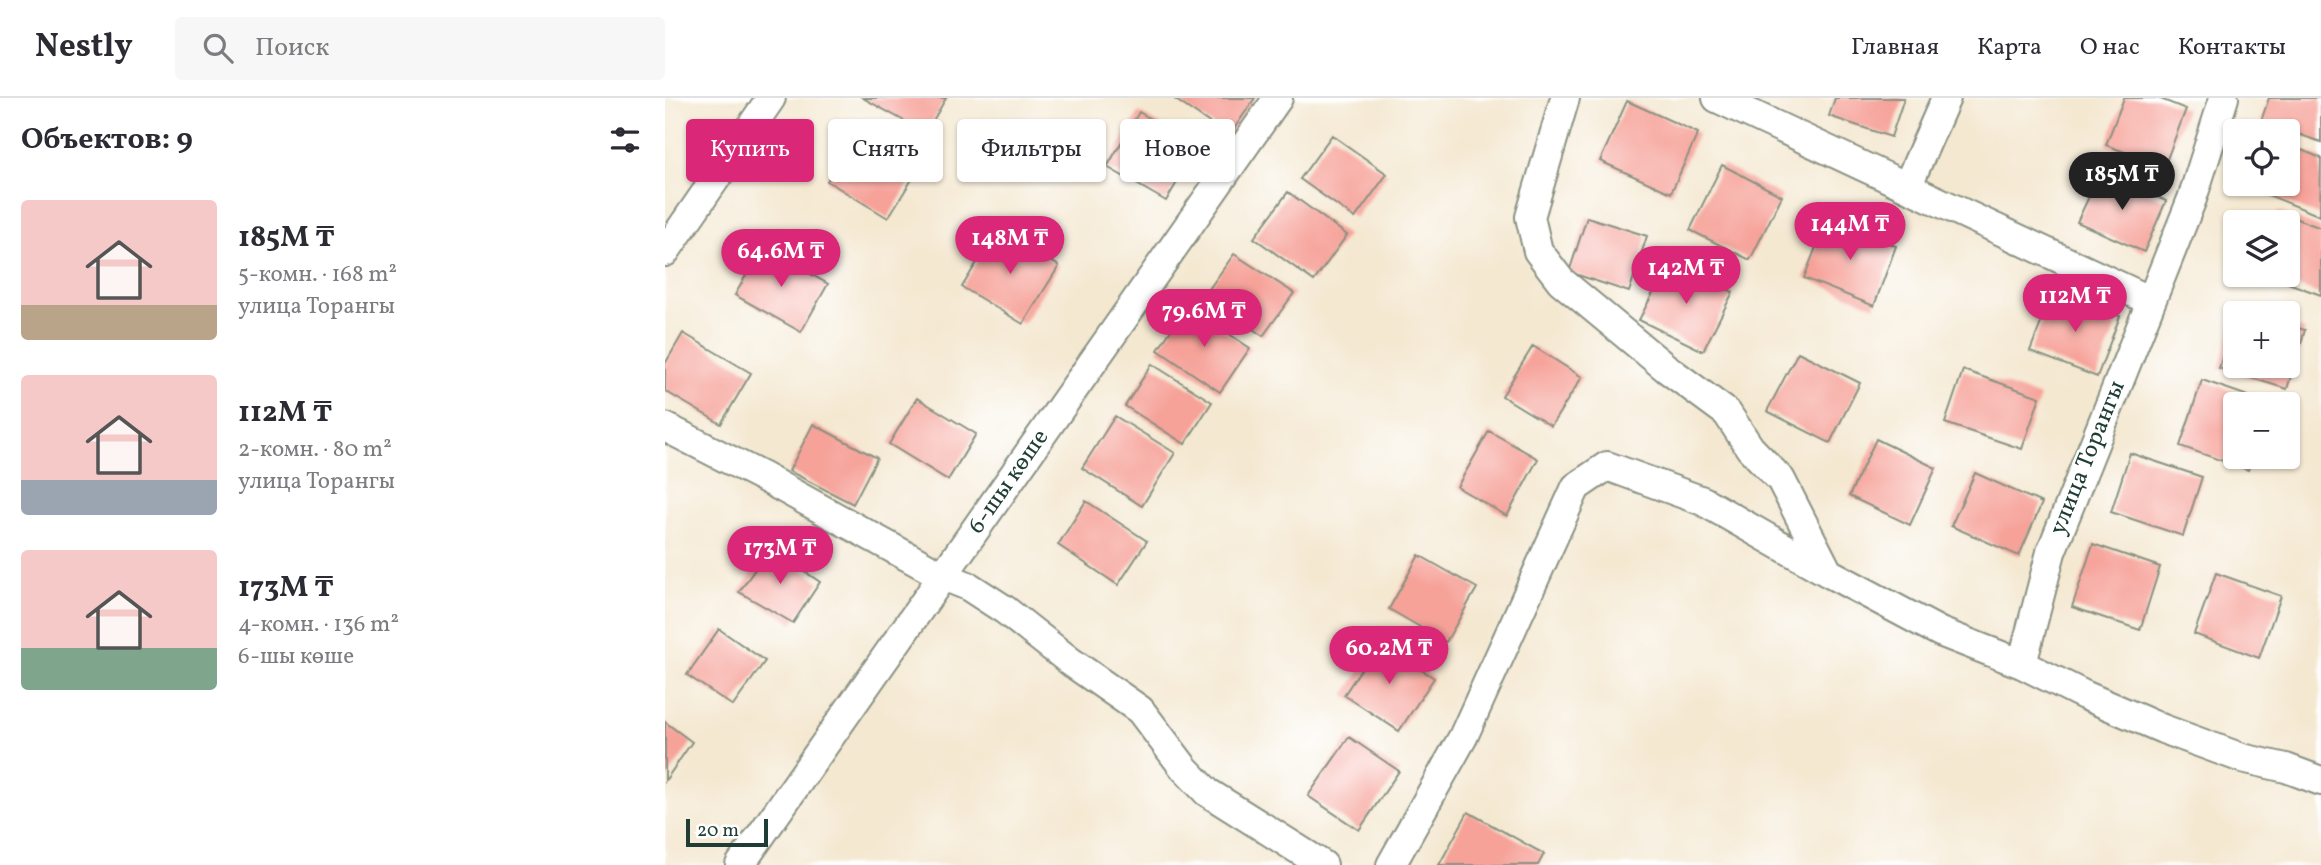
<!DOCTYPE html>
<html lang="ru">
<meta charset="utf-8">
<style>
:root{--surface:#fff;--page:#f7f7f7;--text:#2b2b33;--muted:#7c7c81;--line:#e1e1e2;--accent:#db2777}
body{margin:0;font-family:Vollkorn,serif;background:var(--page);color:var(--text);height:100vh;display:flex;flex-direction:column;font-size:26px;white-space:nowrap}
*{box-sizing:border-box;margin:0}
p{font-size:23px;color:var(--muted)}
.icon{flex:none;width:38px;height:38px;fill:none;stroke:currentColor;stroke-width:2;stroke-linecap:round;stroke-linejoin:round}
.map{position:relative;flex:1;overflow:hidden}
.details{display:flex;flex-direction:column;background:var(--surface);width:665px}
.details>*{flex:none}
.banner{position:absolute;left:21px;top:21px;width:665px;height:63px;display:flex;gap:14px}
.tools{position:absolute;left:1558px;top:21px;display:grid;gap:14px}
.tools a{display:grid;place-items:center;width:77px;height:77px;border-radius:7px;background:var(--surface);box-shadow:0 2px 5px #0004;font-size:35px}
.scale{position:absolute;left:21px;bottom:18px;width:82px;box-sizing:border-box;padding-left:7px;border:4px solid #1f3d34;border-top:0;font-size:19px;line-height:24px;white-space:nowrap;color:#1f3d34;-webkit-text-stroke:5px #fff;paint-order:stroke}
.price{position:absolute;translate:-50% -60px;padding:0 16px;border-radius:24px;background:var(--accent);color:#fff;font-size:23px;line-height:46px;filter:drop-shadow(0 2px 4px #0008)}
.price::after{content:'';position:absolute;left:50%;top:42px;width:21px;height:16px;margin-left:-10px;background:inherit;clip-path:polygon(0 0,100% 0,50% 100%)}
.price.on{background:#222;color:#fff}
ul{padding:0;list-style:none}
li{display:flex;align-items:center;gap:21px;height:175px;padding:0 21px}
li span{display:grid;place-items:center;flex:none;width:196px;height:140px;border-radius:7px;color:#555}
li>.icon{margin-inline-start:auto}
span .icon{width:84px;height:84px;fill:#fffc;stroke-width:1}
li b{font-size:30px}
h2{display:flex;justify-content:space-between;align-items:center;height:84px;padding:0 21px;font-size:30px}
.chip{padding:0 24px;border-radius:7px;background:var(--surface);box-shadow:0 2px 5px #0004;font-size:24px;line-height:63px}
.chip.on{background:var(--accent);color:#fff}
header{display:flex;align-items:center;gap:42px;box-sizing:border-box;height:98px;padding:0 35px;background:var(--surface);border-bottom:2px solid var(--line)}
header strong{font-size:33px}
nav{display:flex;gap:38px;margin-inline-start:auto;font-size:24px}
.search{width:490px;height:63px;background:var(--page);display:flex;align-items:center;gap:18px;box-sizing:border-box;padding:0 24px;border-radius:7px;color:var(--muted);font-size:26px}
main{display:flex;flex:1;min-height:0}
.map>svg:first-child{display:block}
.building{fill:#f6a299}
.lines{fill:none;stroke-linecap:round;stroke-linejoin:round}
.street-casing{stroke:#8a9282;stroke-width:32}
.street{stroke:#fff;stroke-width:28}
.labels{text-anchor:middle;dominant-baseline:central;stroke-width:5;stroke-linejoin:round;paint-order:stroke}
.street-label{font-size:24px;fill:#1f3d34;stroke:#fff}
</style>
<header>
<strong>Nestly</strong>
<div class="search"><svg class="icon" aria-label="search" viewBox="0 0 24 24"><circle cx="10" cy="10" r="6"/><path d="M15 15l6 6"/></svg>Поиск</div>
<nav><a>Главная</a><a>Карта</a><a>О нас</a><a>Контакты</a></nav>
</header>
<main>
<section class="details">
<h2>Объектов: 9<svg class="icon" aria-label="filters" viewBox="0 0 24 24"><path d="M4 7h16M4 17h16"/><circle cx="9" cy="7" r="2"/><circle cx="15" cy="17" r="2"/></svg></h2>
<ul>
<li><span style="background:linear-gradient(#f6c9c9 75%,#b9a48a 0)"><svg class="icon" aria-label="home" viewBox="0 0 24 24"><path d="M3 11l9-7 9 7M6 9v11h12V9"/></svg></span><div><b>185M ₸</b><p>5-комн. · 168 m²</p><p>улица Торангы</p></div></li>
<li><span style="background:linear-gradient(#f6c9c9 75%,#9aa5b1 0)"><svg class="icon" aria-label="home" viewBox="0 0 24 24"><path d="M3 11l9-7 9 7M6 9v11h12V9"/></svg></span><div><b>112M ₸</b><p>2-комн. · 80 m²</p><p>улица Торангы</p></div></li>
<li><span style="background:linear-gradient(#f6c9c9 70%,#7fa58c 0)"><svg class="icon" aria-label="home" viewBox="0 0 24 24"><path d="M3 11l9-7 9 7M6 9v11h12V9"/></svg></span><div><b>173M ₸</b><p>4-комн. · 136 m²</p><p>6-шы көше</p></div></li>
</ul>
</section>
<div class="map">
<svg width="1656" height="767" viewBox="0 0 1656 767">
<rect width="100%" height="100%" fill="#fff"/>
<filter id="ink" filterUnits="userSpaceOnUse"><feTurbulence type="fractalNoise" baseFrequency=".0143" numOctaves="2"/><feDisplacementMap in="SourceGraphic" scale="14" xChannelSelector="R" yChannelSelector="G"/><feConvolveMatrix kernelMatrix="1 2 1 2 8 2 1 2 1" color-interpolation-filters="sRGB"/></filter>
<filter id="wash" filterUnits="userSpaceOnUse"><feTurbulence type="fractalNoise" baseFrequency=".00686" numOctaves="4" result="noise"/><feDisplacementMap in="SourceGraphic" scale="28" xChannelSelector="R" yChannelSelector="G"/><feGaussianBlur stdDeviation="1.57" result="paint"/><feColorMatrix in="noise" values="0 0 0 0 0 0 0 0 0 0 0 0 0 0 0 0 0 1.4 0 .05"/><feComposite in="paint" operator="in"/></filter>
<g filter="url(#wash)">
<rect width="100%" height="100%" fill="#f4e8d1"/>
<g id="blocks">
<path class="building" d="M 198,0 L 281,0 L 261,35 Z
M 508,0 L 590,0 L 564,38 Z
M 1170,0 L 1239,0 L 1226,39 L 1164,18 Z
M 1459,0 L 1493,0 L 1521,11 L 1499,69 L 1441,47 Z
M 1604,0 L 1656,0 L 1656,44 L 1596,23 Z
M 962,3 L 1033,35 L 1006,95 L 935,63 Z
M 474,14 L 533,49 L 501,103 L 442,69 Z
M 193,32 L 254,70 L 223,120 L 162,83 Z
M 667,37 L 722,76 L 690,120 L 635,81 Z
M 1622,46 L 1656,60 L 1655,118 L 1591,92 L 1593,86 L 1622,86 Z
M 1057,67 L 1117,98 L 1085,162 L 1025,132 Z
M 1436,73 L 1501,103 L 1479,154 L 1412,124 Z
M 623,94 L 682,137 L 649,183 L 589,140 Z
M 1613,114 L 1656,130 L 1656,197 L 1601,177 L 1622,177 L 1622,124 L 1609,124 Z
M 922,119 L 982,138 L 964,194 L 904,174 Z
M 1162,121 L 1231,148 L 1209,208 L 1139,180 Z
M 333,130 L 394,168 L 358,226 L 297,189 Z
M 97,149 L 163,186 L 136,234 L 70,197 Z
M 569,156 L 629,195 L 598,238 L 539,198 Z
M 1005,162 L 1068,194 L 1038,253 L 974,222 Z
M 1389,192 L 1455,218 L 1432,279 L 1365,253 Z
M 522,208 L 585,250 L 555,294 L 493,252 Z
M 1569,221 L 1570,268 L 1622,268 L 1622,227 L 1640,232 L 1622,291 L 1554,270 Z
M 18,235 L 86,275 L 56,326 L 0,293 L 0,266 Z
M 868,248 L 917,279 L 886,328 L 837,298 Z
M 1133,254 L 1195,285 L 1165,345 L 1102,313 Z
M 487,266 L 547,304 L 520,346 L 460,308 Z
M 1298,272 L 1375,299 L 1357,351 L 1280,325 Z
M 1537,282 L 1606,306 L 1570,306 L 1570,359 L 1588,359 L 1583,372 L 1515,348 Z
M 252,300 L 311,336 L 283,382 L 224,346 Z
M 450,318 L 510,355 L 477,408 L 417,370 Z
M 148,326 L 212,360 L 188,406 L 124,373 Z
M 824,333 L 873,361 L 842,418 L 792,389 Z
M 1211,341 L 1271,370 L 1245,427 L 1184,398 Z
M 1465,355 L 1537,379 L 1518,438 L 1446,414 Z
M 1310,375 L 1377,405 L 1354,458 L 1286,428 Z
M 421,403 L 482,443 L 453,487 L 393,447 Z
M 1428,446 L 1495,469 L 1475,532 L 1407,509 Z
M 105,450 L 155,484 L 128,525 L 74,494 Z
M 754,457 L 812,490 L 781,544 L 724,511 Z
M 1551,475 L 1616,498 L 1594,560 L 1529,536 Z
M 54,531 L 100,563 L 68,608 L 22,577 Z
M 714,544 L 769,580 L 734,633 L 679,597 Z
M 0,624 L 27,644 L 0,683 Z
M 684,639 L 734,673 L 694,732 L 643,698 Z
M 803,714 L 879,756 L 873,767 L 774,767 Z"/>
</g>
</g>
<g filter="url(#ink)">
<use href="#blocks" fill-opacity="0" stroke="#8a9282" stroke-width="2"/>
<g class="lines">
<g class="street-casing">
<path id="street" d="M 900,0 L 865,119 L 873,153 L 896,183 L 1001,270 L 1062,315 L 1085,350 L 1116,382 L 1163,474
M 1052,0 L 1486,203
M 1242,89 L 1281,0
M 0,154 L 106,0
M 0,329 L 98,379 L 278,478 L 303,488 L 340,512 L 406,564 L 475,612 L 519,670 L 542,694 L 658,767
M 1357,566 L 1386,454 L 1527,101 L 1559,0
M 75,767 L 613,0
M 726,767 L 798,639 L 911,389 L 942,368 L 1038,403 L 1164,475 L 1275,534 L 1357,566 L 1419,597 L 1498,631 L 1577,660 L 1621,670 L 1656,683"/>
</g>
<use href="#street" class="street"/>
</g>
</g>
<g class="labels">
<g class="street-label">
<text transform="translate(1423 360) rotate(-68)">улица Торангы</text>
<text transform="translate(344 384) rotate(-55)">6-шы көше</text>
</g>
</g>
</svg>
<div class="tools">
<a><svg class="icon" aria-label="locate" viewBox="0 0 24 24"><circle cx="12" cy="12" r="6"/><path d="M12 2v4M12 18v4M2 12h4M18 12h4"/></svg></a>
<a><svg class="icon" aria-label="layers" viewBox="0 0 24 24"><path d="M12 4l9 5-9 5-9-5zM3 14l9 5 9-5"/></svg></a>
<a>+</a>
<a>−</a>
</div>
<div class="scale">20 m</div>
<b class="price on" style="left:1457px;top:114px">185M ₸</b>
<b class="price" style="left:1185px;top:164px">144M ₸</b>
<b class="price" style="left:345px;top:178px">148M ₸</b>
<b class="price" style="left:116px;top:191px">64.6M ₸</b>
<b class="price" style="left:1021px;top:208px">142M ₸</b>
<b class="price" style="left:1410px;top:236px">112M ₸</b>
<b class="price" style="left:539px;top:251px">79.6M ₸</b>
<b class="price" style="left:115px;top:488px">173M ₸</b>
<b class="price" style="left:724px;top:588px">60.2M ₸</b>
<div class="banner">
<a class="chip on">Купить</a>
<a class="chip">Снять</a>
<a class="chip">Фильтры</a>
<a class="chip">Новое</a>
</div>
</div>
</main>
